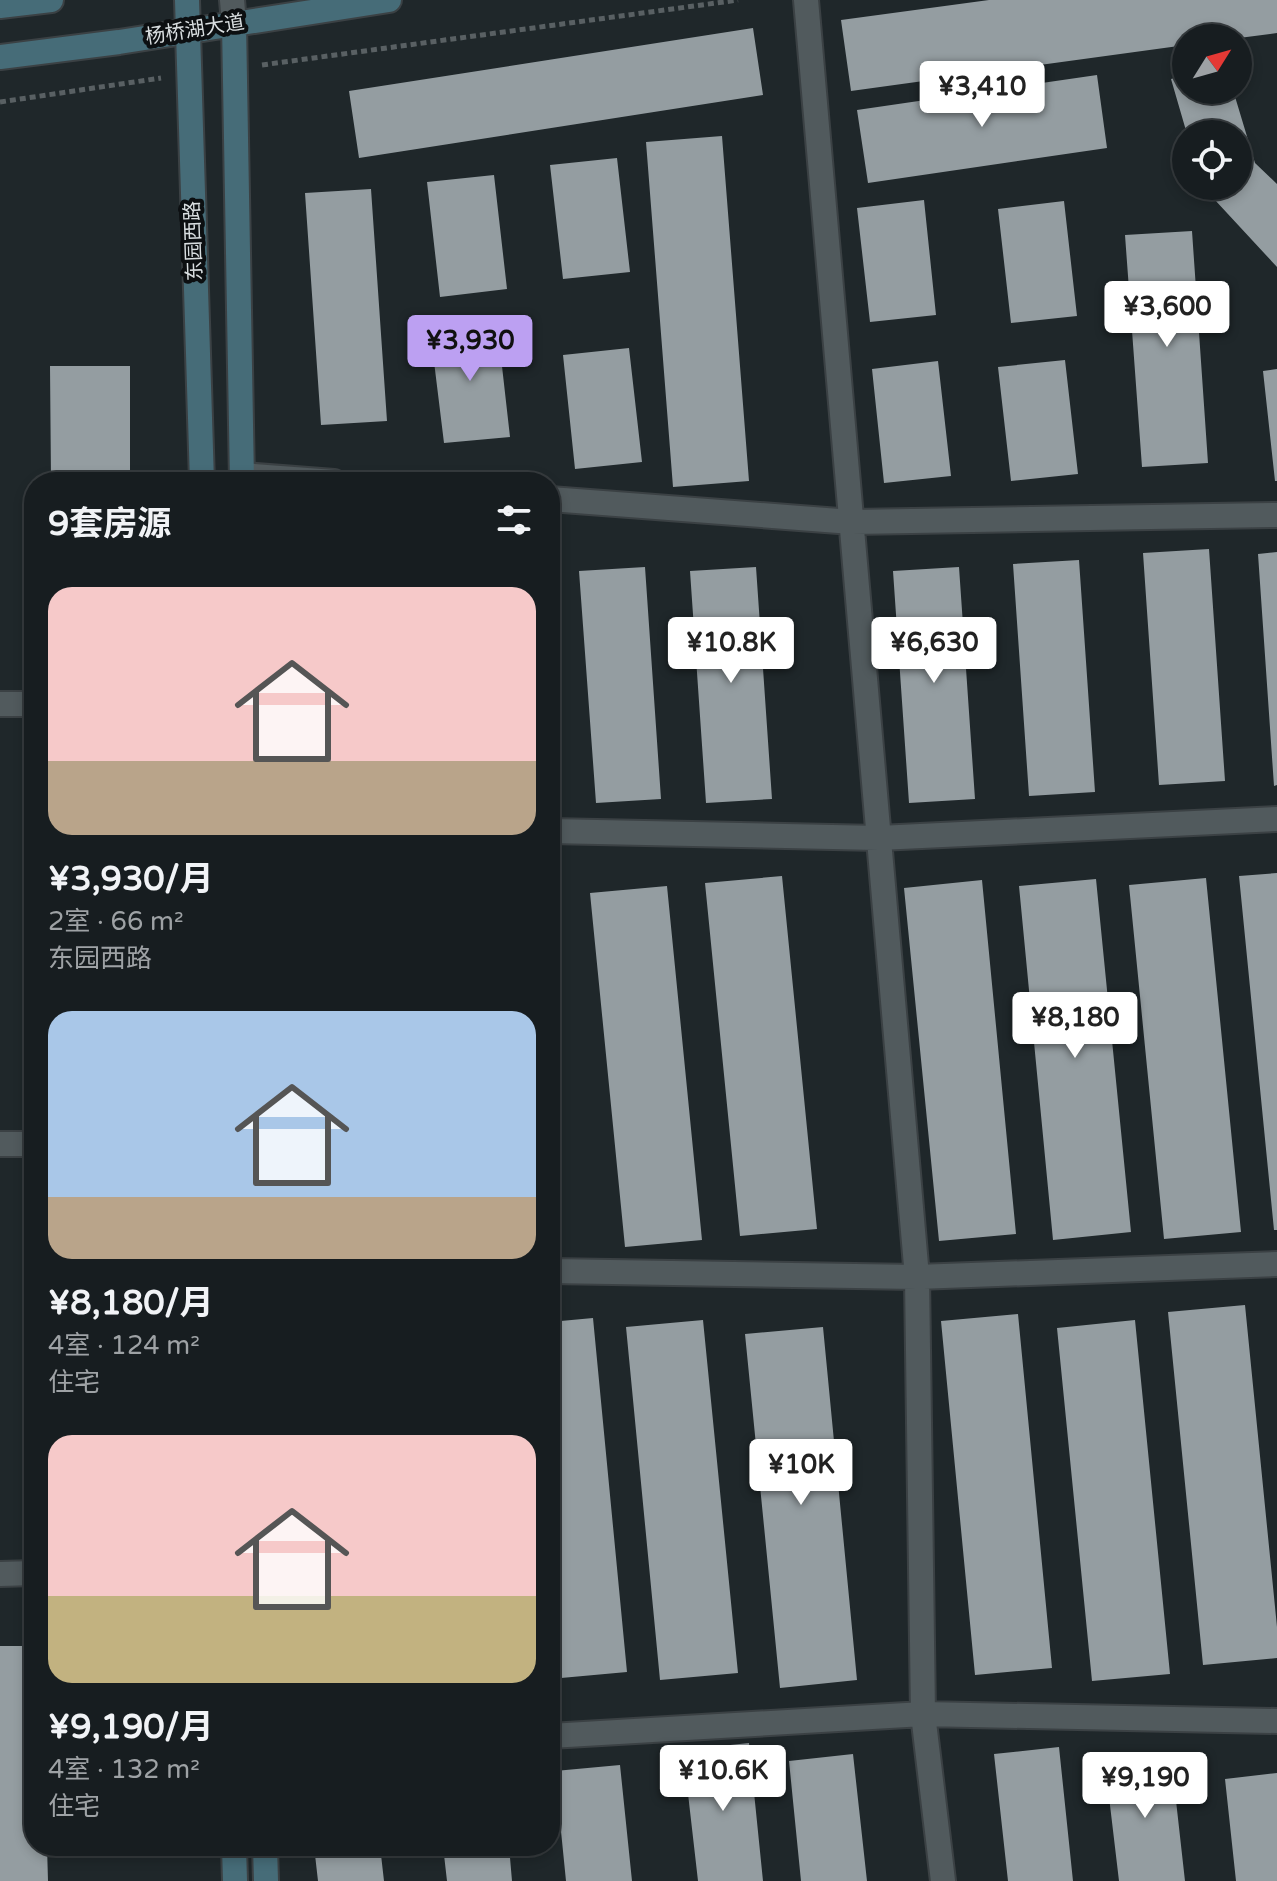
<!DOCTYPE html>
<html lang="zh">
<meta charset="utf-8">
<style>
:root{--surface:#171d20;--page:#242a2d;--text:#f1f3f6;--muted:#9ea2a5;--line:#363b3e;--accent:#bca0f2}
body{margin:0;font-family:"Varela Round","Noto Sans SC",sans-serif;background:var(--page);color:var(--text);height:100vh;display:flex;flex-direction:column;font-size:30px;white-space:nowrap}
*{box-sizing:border-box;margin:0}
p{font-size:26px;color:var(--muted)}
.icon{flex:none;width:44px;height:44px;fill:none;stroke:currentColor;stroke-width:2;stroke-linecap:round;stroke-linejoin:round}
.map{position:relative;flex:1;overflow:hidden}
.drawer{position:absolute;left:24px;top:472px;width:536px;height:1384px;display:flex;flex-direction:column;background:var(--surface);border-radius:32px;box-shadow:0 4px 12px #0003,0 0 0 2px var(--line)}
.drawer>*{flex:none}
.needle{width:52px;rotate:53deg}
.buttons{position:absolute;left:1172px;top:24px;display:grid;gap:16px}
.buttons a{display:grid;place-items:center;width:80px;height:80px;border-radius:50%;background:var(--surface);box-shadow:0 4px 12px #0003,0 0 0 2px var(--line);font-size:40px}
.price{position:absolute;translate:-50% -68px;padding:0 18px;border-radius:8px;background:#fff;color:#222;font-size:26px;line-height:52px;filter:drop-shadow(0 2px 4px #0008)}
.price::after{content:'';position:absolute;left:50%;top:48px;width:24px;height:18px;margin-left:-12px;background:inherit;clip-path:polygon(0 0,100% 0,50% 100%)}
.price.on{background:var(--accent);color:#111}
ul{padding:0;list-style:none}
li{display:grid;align-content:center;gap:16px;height:424px;padding:0 24px}
li span{display:grid;place-items:center;height:248px;border-radius:24px;color:#555}
li>.icon{margin-inline-start:auto}
span .icon{width:144px;height:144px;fill:#fffc;stroke-width:1}
li b{font-size:34px}
h2{display:flex;justify-content:space-between;align-items:center;height:96px;padding:0 24px;font-size:34px}
.map>svg:first-child{display:block}
.building{fill:#949da1}
.lines{fill:none;stroke-linecap:round;stroke-linejoin:round}
.pedestrian-casing{stroke:#3b4144;stroke-width:28}
.minor-casing{stroke:#3b4144;stroke-width:28}
.tertiary-casing{stroke:#3b4144;stroke-width:28}
.secondary-casing{stroke:#3b4144;stroke-width:28}
.path{stroke:#596063;stroke-width:5;stroke-dasharray:6 4;stroke-linecap:butt}
.pedestrian{stroke:#515a5d;stroke-width:24}
.minor{stroke:#515a5d;stroke-width:24}
.tertiary{stroke:#515a5d;stroke-width:24}
.secondary{stroke:#466c78;stroke-width:24}
.labels{text-anchor:middle;dominant-baseline:central;stroke-width:8;stroke-linejoin:round;paint-order:stroke}
.street-label{font-size:20px;fill:#d9dee0;stroke:#0c0f11}
</style>
<div class="map">
<svg width="1277" height="1881" viewBox="0 0 1277 1881">
<rect width="100%" height="100%" fill="#1f272a"/>
<path class="building" d="M 989,0 L 1277,0 L 1277,33 L 1239,38 L 1186,38 L 1186,45 L 851,91 L 841,20 Z
M 753,28 L 763,95 L 359,158 L 349,91 Z
M 1097,75 L 1107,148 L 868,183 L 857,110 Z
M 1186,75 L 1186,90 L 1233,90 L 1255,163 L 1277,184 L 1277,267 L 1202,186 L 1238,186 L 1238,134 L 1187,134 L 1171,79 Z
M 722,136 L 749,481 L 673,487 L 646,142 Z
M 617,158 L 630,272 L 563,279 L 550,165 Z
M 494,175 L 507,289 L 440,297 L 427,182 Z
M 371,189 L 387,421 L 321,425 L 305,193 Z
M 924,200 L 936,315 L 870,322 L 857,208 Z
M 1064,201 L 1077,316 L 1011,323 L 998,209 Z
M 1192,231 L 1208,463 L 1142,467 L 1125,235 Z
M 497,322 L 510,437 L 444,443 L 430,329 Z
M 629,348 L 642,462 L 575,469 L 563,355 Z
M 1065,360 L 1078,474 L 1011,481 L 998,367 Z
M 938,361 L 951,476 L 884,483 L 872,369 Z
M 50,366 L 130,366 L 130,482 L 51,482 Z
M 1277,369 L 1277,481 L 1275,481 L 1263,371 Z
M 1209,549 L 1225,781 L 1159,785 L 1143,553 Z
M 1277,552 L 1277,785 L 1274,786 L 1258,554 Z
M 1079,560 L 1095,792 L 1029,796 L 1013,564 Z
M 645,567 L 661,799 L 596,803 L 579,571 Z
M 756,567 L 772,799 L 706,803 L 690,571 Z
M 959,567 L 975,799 L 909,803 L 893,571 Z
M 1277,873 L 1277,1230 L 1274,1230 L 1239,876 Z
M 782,876 L 817,1229 L 740,1236 L 705,883 Z
M 1206,878 L 1241,1232 L 1164,1239 L 1129,885 Z
M 1096,879 L 1131,1232 L 1053,1240 L 1019,886 Z
M 982,880 L 1016,1234 L 939,1241 L 904,888 Z
M 667,886 L 702,1240 L 625,1247 L 590,893 Z
M 1245,1305 L 1277,1627 L 1277,1658 L 1203,1665 L 1168,1312 Z
M 1018,1314 L 1052,1668 L 975,1675 L 941,1321 Z
M 593,1318 L 627,1672 L 550,1679 L 550,1322 Z
M 703,1320 L 738,1673 L 660,1680 L 626,1327 Z
M 1135,1320 L 1170,1674 L 1092,1681 L 1057,1328 Z
M 823,1327 L 857,1680 L 780,1688 L 745,1334 Z
M 0,1646 L 34,1646 L 34,1846 L 47,1846 L 48,1881 L 0,1881 Z
M 749,1743 L 763,1881 L 698,1881 L 683,1750 Z
M 1059,1747 L 1073,1881 L 1008,1881 L 994,1754 Z
M 853,1754 L 867,1881 L 801,1881 L 789,1761 Z
M 1171,1756 L 1185,1881 L 1119,1881 L 1105,1763 Z
M 620,1765 L 632,1881 L 566,1881 L 555,1771 Z
M 1277,1773 L 1277,1881 L 1236,1881 L 1225,1779 Z
M 314,1846 L 380,1846 L 384,1881 L 318,1881 Z
M 443,1846 L 509,1846 L 512,1881 L 447,1881 Z"/>
<g class="lines">
<g class="pedestrian-casing">
<path id="pedestrian" d="M 0,704 L 34,704
M 0,1144 L 34,1144
M 0,1574 L 34,1573"/>
</g>
<g class="minor-casing">
<path id="minor" d="M 806,0 L 917,1277 L 923,1714 L 943,1881
M 242,475 L 334,482
M 550,499 L 852,522 L 1277,515
M 550,831 L 879,838 L 1277,819
M 550,1271 L 917,1277 L 1277,1264
M 550,1736 L 923,1714 L 1277,1721"/>
</g>
<g class="tertiary-casing">
<path id="tertiary" d="M 232,0 L 234,23"/>
</g>
<g class="secondary-casing">
<path id="secondary" d="M 187,0 L 202,482
M 0,6 L 51,0
M 234,23 L 242,482
M 0,57 L 119,42 L 389,0
M 234,1846 L 235,1881
M 265,1846 L 266,1881"/>
</g>
<path class="path" d="M 262,65 L 738,0
M 0,102 L 161,78"/>
<use href="#pedestrian" class="pedestrian"/>
<use href="#minor" class="minor"/>
<use href="#tertiary" class="tertiary"/>
<use href="#secondary" class="secondary"/>
</g>
<g class="labels">
<g class="street-label">
<text transform="translate(195 30) rotate(-9)">杨桥湖大道</text>
<text transform="translate(194 241) rotate(-92)">东园西路</text>
</g>
</g>
</svg>
<div class="buttons">
<a><svg class="needle" viewBox="-14 -14 28 28"><path d="M0-13l5 13h-10z" fill="#e53935"/><path d="M0 13l5-13h-10z" fill="#9ea2a5"/></svg></a>
<a><svg class="icon" aria-label="locate" viewBox="0 0 24 24"><circle cx="12" cy="12" r="6"/><path d="M12 2v4M12 18v4M2 12h4M18 12h4"/></svg></a>
</div>
<b class="price" style="left:982px;top:129px">¥3,410</b>
<b class="price" style="left:1167px;top:349px">¥3,600</b>
<b class="price on" style="left:470px;top:383px">¥3,930</b>
<b class="price" style="left:731px;top:685px">¥10.8K</b>
<b class="price" style="left:934px;top:685px">¥6,630</b>
<b class="price" style="left:1075px;top:1060px">¥8,180</b>
<b class="price" style="left:801px;top:1507px">¥10K</b>
<b class="price" style="left:723px;top:1813px">¥10.6K</b>
<b class="price" style="left:1145px;top:1820px">¥9,190</b>
<section class="drawer">
<h2>9套房源<svg class="icon" aria-label="filters" viewBox="0 0 24 24"><path d="M4 7h16M4 17h16"/><circle cx="9" cy="7" r="2"/><circle cx="15" cy="17" r="2"/></svg></h2>
<ul>
<li><span style="background:linear-gradient(#f6c9c9 70%,#b9a48a 0)"><svg class="icon" aria-label="home" viewBox="0 0 24 24"><path d="M3 11l9-7 9 7M6 9v11h12V9"/></svg></span><div><b>¥3,930/月</b><p>2室 · 66 m²</p><p>东园西路</p></div></li>
<li><span style="background:linear-gradient(#a9c7e8 75%,#b9a48a 0)"><svg class="icon" aria-label="home" viewBox="0 0 24 24"><path d="M3 11l9-7 9 7M6 9v11h12V9"/></svg></span><div><b>¥8,180/月</b><p>4室 · 124 m²</p><p>住宅</p></div></li>
<li><span style="background:linear-gradient(#f6c9c9 65%,#c2b280 0)"><svg class="icon" aria-label="home" viewBox="0 0 24 24"><path d="M3 11l9-7 9 7M6 9v11h12V9"/></svg></span><div><b>¥9,190/月</b><p>4室 · 132 m²</p><p>住宅</p></div></li>
</ul>
</section>
</div>
